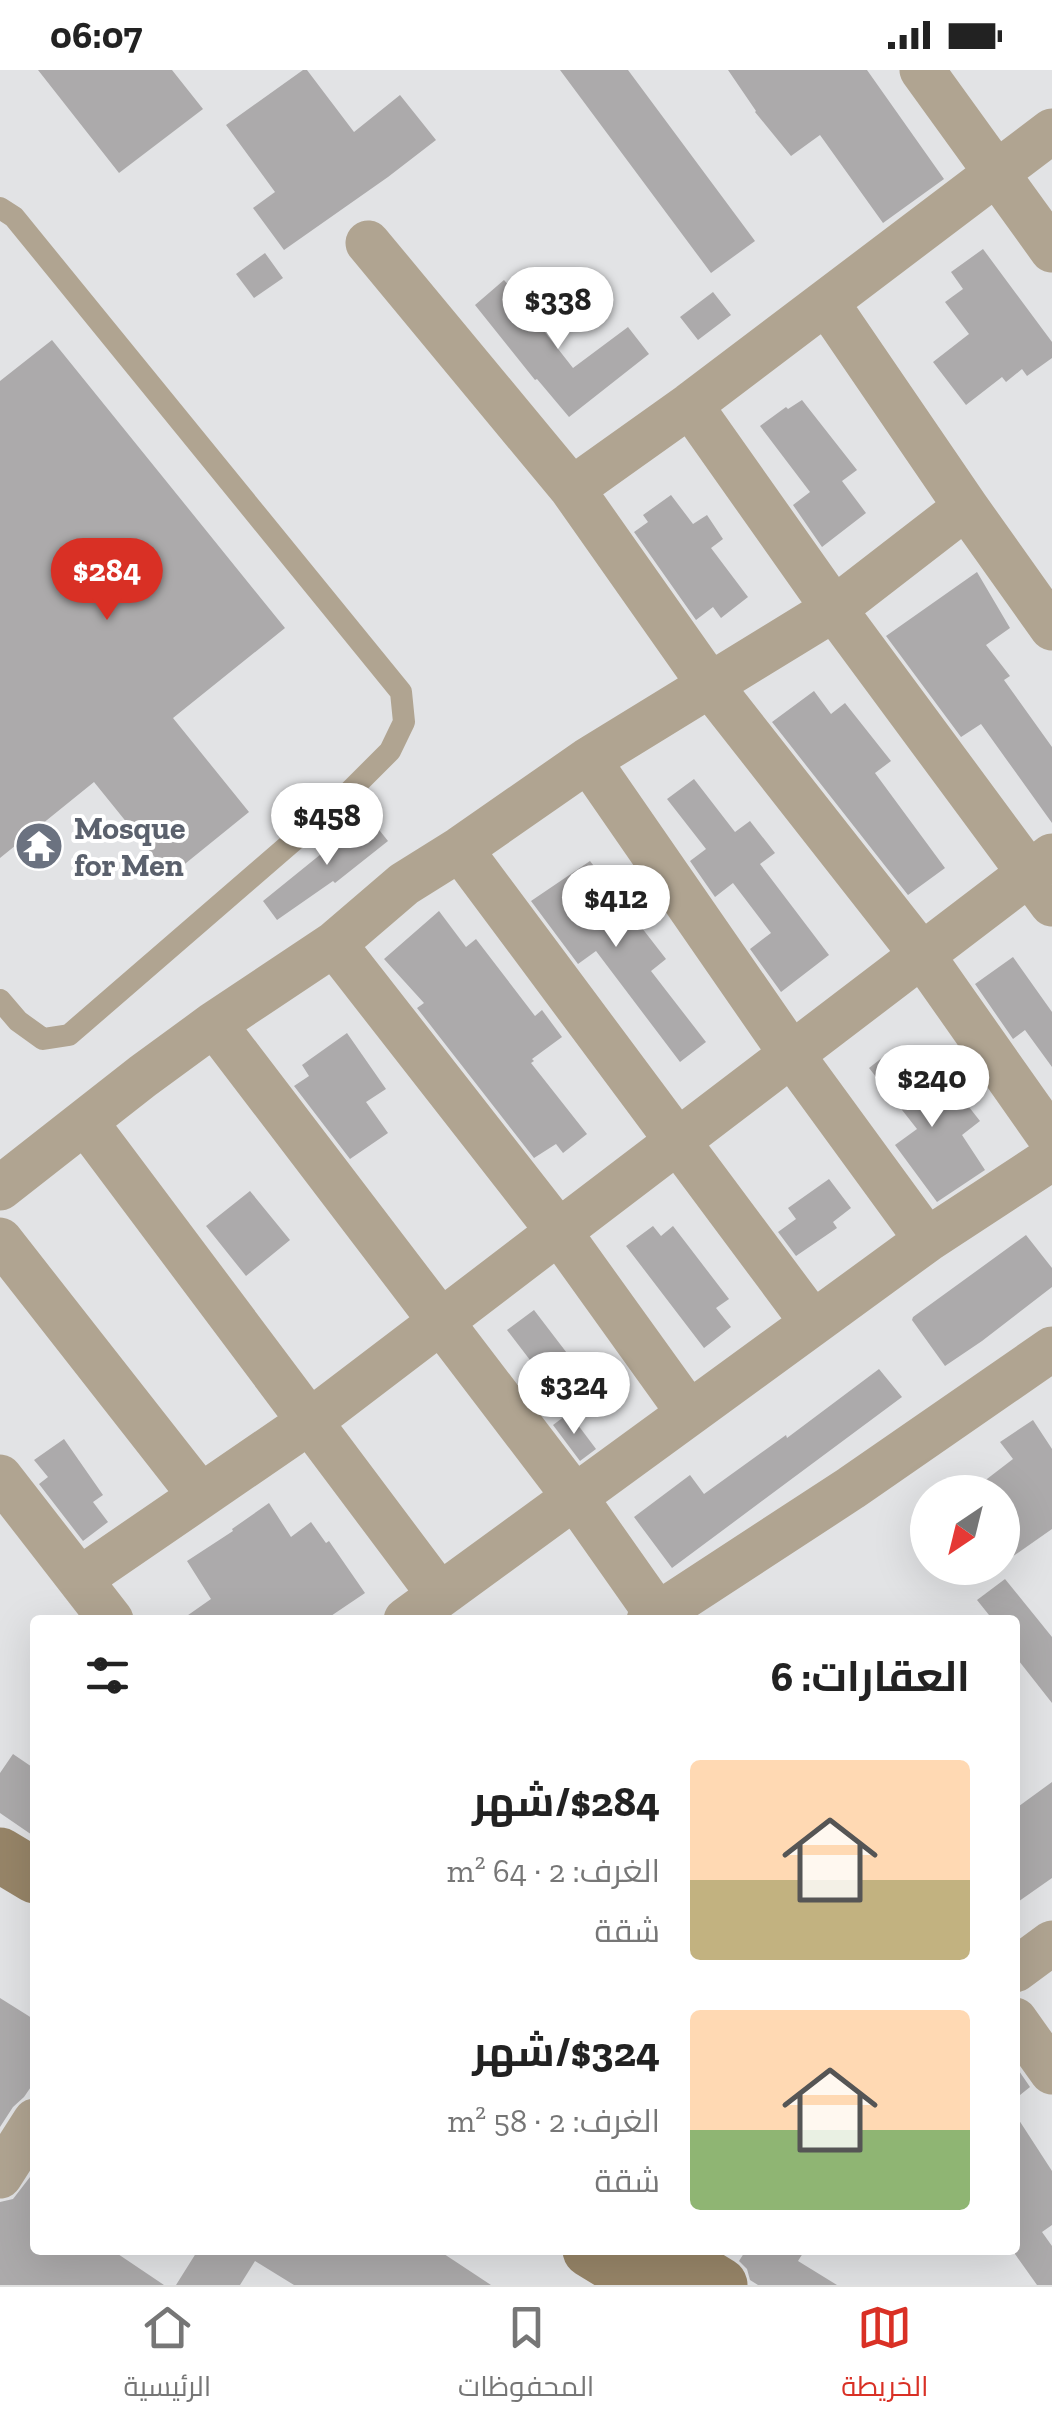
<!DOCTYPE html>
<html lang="ar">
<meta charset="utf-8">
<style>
:root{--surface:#fff;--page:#f2f2f2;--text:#222;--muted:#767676;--line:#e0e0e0;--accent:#d93025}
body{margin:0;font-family:"Zilla Slab",Cairo,serif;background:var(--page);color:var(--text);direction:rtl;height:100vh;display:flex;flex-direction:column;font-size:38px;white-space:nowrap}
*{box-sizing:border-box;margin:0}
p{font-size:32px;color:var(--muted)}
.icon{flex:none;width:55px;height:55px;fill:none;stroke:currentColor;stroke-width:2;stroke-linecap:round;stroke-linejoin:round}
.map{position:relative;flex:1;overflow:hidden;direction:ltr}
.drawer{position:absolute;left:30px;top:1545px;width:990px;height:640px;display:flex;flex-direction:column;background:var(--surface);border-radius:10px;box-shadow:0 10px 40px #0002;direction:rtl}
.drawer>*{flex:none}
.needle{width:65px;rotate:215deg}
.fabs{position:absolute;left:910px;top:1405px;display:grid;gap:20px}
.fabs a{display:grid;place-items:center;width:110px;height:110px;border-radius:50%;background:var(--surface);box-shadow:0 10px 40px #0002;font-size:50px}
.price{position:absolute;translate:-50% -85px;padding:0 22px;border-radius:35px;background:#fff;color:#222;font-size:32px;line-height:65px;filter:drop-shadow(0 2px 5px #0008)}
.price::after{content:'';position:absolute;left:50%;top:60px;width:30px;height:22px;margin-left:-15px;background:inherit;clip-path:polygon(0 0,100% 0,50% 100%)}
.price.selected{background:var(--accent);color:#fff}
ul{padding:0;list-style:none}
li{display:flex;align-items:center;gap:30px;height:250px;padding:0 50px}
li span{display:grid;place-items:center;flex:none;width:280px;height:200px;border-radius:10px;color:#555}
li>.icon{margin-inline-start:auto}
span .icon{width:120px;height:120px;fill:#fffc;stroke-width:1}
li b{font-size:42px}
h2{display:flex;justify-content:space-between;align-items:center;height:120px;padding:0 50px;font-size:42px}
.status{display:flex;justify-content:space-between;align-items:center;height:70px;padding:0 50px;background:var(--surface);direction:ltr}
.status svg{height:28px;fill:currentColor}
.dock{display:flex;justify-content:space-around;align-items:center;height:140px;border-top:2px solid var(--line);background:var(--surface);font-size:28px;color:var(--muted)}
.dock a{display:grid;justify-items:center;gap:5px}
.dock .selected{color:var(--accent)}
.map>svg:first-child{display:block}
.building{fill:#acaaab}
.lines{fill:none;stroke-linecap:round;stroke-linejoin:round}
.lane{stroke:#b0a491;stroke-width:22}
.street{stroke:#b0a491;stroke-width:45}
.secondary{stroke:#978568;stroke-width:55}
.labels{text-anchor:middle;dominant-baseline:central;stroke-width:8;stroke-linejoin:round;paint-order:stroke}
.worship-label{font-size:32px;font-weight:bold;fill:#5b616d;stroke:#fff;text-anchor:start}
</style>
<div class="status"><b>06:07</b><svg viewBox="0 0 49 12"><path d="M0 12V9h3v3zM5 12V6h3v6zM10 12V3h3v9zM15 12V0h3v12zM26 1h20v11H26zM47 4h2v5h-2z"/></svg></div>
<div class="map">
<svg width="1052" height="2215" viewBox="0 0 1052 2215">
<rect width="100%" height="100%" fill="#e2e3e5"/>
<path class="building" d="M 38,0 L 172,0 L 203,39 L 119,103 Z
M 303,0 L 307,0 L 354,62 L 400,25 L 436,70 L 388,107 L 284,180 L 253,138 L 275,122 L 226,55 Z
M 560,0 L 628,0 L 755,171 L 711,203 Z
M 728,0 L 867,0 L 944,109 L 883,153 L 820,65 L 791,86 L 755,42 L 756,41 Z
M 983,179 L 1052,272 L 1052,288 L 1027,306 L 1022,299 L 1006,312 L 1002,307 L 966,335 L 933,292 L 969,264 L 945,232 L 963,219 L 951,202 Z
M 265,183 L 283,208 L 254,228 L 236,204 Z
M 504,210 L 535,245 L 533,247 L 573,298 L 628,257 L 649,284 L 569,347 L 537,309 L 535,310 L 475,235 Z
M 713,222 L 731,245 L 698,270 L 680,247 Z
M 52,270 L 285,558 L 173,648 L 249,742 L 170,806 L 94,712 L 0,788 L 0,311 Z
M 802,330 L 857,400 L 842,411 L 866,443 L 822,477 L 793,435 L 810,422 L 760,356 L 786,337 L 788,339 Z
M 671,425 L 693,454 L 707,445 L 723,469 L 711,478 L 748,527 L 721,548 L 713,537 L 696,550 L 634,462 L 648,452 L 643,445 Z
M 977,502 L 1010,558 L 986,575 L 1010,606 L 1004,610 L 1052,677 L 1052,753 L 981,654 L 961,667 L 886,566 Z
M 814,621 L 831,644 L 845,633 L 891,691 L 875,703 L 945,798 L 908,825 L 772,652 Z
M 694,709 L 735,762 L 750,751 L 775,783 L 760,794 L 829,885 L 781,922 L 750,879 L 771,863 L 733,813 L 715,827 L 690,791 L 706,779 L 667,729 Z
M 368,746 L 388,771 L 335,813 L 333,811 L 277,850 L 263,831 Z
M 590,791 L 666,889 L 651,901 L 706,972 L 680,992 L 596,881 L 578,894 L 531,831 Z
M 439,841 L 466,877 L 476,869 L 535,946 L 542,940 L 562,967 L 532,989 L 534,991 L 531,993 L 587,1064 L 563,1083 L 556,1074 L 534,1088 L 417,938 L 424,933 L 384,889 Z
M 1013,887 L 1052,942 L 1052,997 L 1025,960 L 1013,969 L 975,914 Z
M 347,963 L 386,1019 L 366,1032 L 388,1063 L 350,1089 L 294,1016 L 309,1006 L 302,995 Z
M 892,980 L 934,1034 L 954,1018 L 980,1051 L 962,1065 L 985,1100 L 937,1132 L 895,1075 L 917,1059 L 869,998 Z
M 829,1109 L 851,1138 L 833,1152 L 837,1158 L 796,1186 L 778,1162 L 796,1149 L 788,1138 Z
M 250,1121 L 290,1170 L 246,1206 L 206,1156 Z
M 653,1156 L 661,1166 L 673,1156 L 729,1229 L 716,1238 L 731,1257 L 704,1278 L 626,1176 Z
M 1026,1165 L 1052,1198 L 1052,1217 L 982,1271 L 945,1296 L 912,1250 L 913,1247 Z
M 534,1240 L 586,1308 L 559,1328 L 507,1260 Z
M 879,1299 L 902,1327 L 672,1498 L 634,1447 L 690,1405 L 704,1424 L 786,1365 L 787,1368 Z
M 569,1343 L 596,1379 L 580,1391 L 553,1355 Z
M 1033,1350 L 1052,1379 L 1052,1459 L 1002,1494 L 1002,1422 L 970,1422 L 1013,1389 L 1000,1372 Z
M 64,1369 L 103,1425 L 93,1432 L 108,1452 L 83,1471 L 39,1414 L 48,1407 L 34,1390 Z
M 269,1433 L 291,1467 L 311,1452 L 326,1473 L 329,1471 L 365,1523 L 325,1550 L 181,1550 L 211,1529 L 187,1491 L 233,1461 L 232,1459 Z
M 1005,1509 L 1052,1567 L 1052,1633 L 1015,1586 L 1015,1550 L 993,1550 L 977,1530 Z
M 13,1684 L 35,1699 L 35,1767 L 0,1743 L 0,1703 Z
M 1052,1712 L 1052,1808 L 1015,1834 L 1015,1739 Z
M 0,1928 L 35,1950 L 35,2011 L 24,2027 L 13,2037 L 0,2057 Z
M 1015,1995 L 1030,2017 L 1015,2029 Z
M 1015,2044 L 1052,2101 L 1052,2155 L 1042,2162 L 1052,2176 L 1052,2215 L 1037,2215 L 1015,2184 Z
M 30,2107 L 35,2110 L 35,2180 L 112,2180 L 164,2215 L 0,2215 L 0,2132 L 13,2129 Z
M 198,2180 L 438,2180 L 491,2215 L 294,2215 L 255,2191 L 240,2215 L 176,2215 Z
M 746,2180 L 805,2180 L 798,2191 L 837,2215 L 758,2215 L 750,2210 L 747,2199 L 739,2191 Z"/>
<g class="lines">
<path class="lane" d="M 0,138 L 14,147 L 401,622 L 404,652 L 390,681 L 343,728 L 69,965 L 43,969 L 18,951 L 0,930"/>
<path class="street" d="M 922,0 L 1052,180
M 368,173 L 572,419 L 710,615 L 922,885 L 1052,1070
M 826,232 L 966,437 L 1052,558
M 690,335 L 834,539 L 1052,834
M 572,419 L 690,335 L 1052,61
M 588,690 L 792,985 L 927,1170
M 460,779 L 813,1253
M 334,874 L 559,1162 L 689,1343
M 214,954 L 574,1426 L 657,1544
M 86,1053 L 439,1524
M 0,1118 L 143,1006 L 214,954 L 334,874 L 404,814 L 460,779 L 588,690 L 834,539 L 966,437
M 0,1170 L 200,1425
M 0,1407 L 111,1550
M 80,1509 L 309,1352 L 1052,786
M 406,1550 L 927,1170 L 1052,1088
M 649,1550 L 851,1418 L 1052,1279
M 1015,1900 L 1052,1873
M 1015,1950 L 1052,2002
M 0,2106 L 35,2051"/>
<path class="secondary" d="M 0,1785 L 35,1806
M 590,2180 L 647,2215
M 663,2180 L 720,2215"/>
</g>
<defs>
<g id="temple-disc" transform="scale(2.5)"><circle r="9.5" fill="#6b7280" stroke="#fff"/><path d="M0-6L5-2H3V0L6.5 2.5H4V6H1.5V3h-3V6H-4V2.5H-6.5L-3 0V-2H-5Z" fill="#fff"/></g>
</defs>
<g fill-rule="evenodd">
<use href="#temple-disc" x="39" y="776"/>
</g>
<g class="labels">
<g class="worship-label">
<text x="74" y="758">Mosque<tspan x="74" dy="37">for Men</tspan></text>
</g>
</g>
</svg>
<div class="fabs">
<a><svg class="needle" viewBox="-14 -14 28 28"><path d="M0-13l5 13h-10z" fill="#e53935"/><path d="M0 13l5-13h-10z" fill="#767676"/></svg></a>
</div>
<b class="price" style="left:558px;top:282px">$338</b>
<b class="price selected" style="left:107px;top:553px">$284</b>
<b class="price" style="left:327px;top:798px">$458</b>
<b class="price" style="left:616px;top:880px">$412</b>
<b class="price" style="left:932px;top:1060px">$240</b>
<b class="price" style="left:574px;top:1367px">$324</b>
<section class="drawer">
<h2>العقارات: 6<svg class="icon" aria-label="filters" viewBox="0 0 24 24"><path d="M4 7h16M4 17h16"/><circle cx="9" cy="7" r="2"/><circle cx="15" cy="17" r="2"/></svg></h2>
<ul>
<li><span style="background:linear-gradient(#ffd9b3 60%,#c2b280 0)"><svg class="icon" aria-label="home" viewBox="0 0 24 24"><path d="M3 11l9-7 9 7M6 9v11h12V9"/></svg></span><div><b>$284/شهر</b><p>الغرف: 2 · 64 m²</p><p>شقة</p></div></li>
<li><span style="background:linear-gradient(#ffd9b3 60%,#8fb573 0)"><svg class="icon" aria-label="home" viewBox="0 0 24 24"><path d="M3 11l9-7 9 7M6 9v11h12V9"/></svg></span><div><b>$324/شهر</b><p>الغرف: 2 · 58 m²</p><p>شقة</p></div></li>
</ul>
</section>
</div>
<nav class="dock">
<a class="selected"><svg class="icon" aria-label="map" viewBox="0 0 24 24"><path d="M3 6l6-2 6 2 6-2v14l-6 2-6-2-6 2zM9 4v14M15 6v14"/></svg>الخريطة</a>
<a><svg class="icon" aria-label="saved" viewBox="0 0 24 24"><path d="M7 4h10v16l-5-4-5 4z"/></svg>المحفوظات</a>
<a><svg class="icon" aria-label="home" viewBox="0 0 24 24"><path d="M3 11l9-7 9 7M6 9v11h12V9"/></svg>الرئيسية</a>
</nav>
